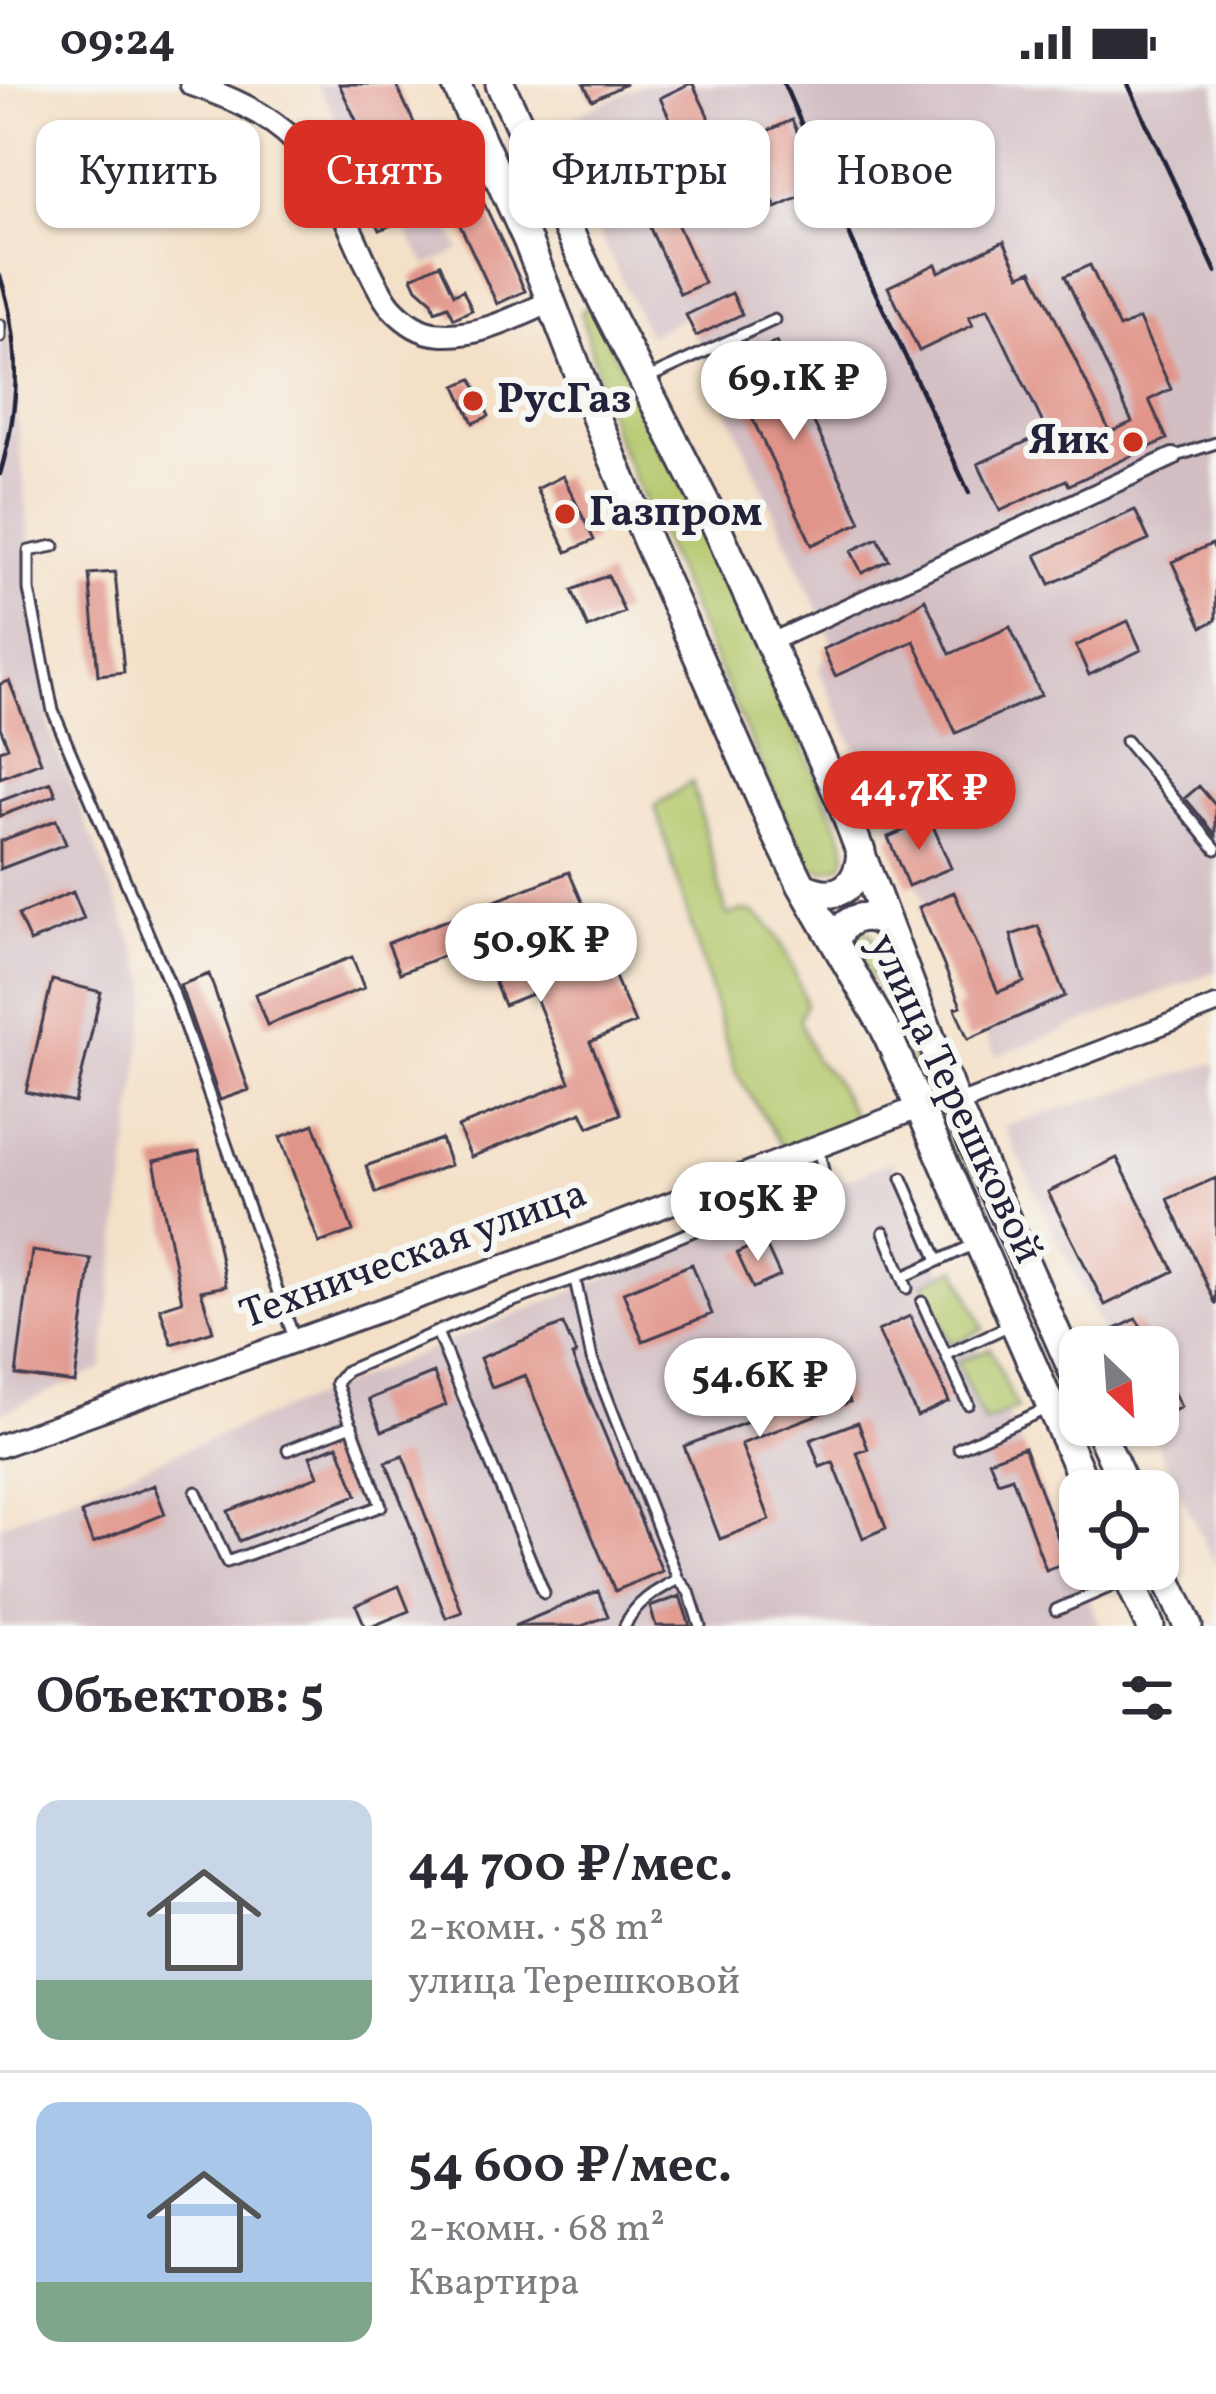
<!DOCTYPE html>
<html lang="ru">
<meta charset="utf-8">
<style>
:root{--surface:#fff;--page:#f2f2f3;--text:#2b2b33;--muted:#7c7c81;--line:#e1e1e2;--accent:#d93025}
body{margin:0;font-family:Vollkorn,serif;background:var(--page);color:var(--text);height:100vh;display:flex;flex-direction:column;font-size:45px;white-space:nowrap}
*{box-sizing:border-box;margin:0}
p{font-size:39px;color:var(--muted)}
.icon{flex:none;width:66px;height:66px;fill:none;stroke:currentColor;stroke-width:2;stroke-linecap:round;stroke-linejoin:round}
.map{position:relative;height:1542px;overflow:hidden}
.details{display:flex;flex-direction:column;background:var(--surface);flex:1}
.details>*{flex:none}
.top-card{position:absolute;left:36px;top:36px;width:1146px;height:108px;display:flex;gap:24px}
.needle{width:78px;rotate:155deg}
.fabs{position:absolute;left:1059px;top:1242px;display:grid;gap:24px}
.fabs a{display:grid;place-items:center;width:120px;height:120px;border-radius:24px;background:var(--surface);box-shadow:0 3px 9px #0004;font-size:60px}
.price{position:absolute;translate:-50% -102px;padding:0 27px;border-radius:42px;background:#fff;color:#222;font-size:39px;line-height:78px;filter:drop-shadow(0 3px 6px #0008)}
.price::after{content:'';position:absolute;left:50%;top:72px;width:36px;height:27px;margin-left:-18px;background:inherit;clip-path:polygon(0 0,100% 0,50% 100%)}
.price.current{background:var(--accent);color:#fff}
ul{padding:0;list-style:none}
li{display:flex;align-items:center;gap:36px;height:300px;padding:0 36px}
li+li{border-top:3px solid var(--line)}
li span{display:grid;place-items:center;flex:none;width:336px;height:240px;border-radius:24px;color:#555}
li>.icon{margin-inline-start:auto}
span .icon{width:144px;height:144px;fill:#fffc;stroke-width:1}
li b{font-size:51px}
h2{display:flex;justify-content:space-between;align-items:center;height:144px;padding:0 36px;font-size:51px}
.pill{padding:0 42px;border-radius:24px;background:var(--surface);box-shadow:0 3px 9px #0004;font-size:42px;line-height:108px}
.pill.current{background:var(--accent);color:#fff}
.status{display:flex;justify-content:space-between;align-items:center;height:84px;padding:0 60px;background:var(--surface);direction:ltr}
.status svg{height:33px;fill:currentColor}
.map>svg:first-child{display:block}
.industrial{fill:#d2bec3}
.green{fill:#b4c86c;stroke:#6b7554;stroke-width:3}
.building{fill:#e1958a}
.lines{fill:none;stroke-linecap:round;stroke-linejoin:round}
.service-casing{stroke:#423e50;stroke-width:15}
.minor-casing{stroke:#423e50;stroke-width:22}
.tertiary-casing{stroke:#423e50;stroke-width:27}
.primary-casing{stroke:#423e50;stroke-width:33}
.service{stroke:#fff;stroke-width:9}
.minor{stroke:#fff;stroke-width:16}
.tertiary{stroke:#fff;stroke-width:21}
.primary{stroke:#fff;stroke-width:27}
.rail{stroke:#22223b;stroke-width:4.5}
.poi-dot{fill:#c8321e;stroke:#f6f6f2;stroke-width:4.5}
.labels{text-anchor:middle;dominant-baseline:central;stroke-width:12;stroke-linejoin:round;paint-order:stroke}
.poi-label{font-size:42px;font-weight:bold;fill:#22223b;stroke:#f6f6f2;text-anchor:start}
.street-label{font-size:42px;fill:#22223b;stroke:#f6f6f2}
</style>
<div class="status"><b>09:24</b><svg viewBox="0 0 49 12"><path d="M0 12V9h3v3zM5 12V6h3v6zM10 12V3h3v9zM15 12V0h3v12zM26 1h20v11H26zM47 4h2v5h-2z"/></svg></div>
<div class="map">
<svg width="1216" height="1542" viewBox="0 0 1216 1542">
<rect width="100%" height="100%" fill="#f6f6f2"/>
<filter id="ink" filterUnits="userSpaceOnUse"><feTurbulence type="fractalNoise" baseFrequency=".00833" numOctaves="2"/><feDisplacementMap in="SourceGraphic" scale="24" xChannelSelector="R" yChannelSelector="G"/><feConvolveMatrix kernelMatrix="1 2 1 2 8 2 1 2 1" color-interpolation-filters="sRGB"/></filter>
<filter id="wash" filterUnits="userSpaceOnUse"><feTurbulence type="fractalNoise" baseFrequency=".004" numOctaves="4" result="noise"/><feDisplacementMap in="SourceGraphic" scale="48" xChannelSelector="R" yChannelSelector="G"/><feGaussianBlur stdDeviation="2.7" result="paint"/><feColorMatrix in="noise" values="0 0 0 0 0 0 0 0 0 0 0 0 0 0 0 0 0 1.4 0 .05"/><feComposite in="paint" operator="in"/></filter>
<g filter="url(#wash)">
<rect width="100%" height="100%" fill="#f4e0c7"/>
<path class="industrial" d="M 316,0 L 394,0 L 415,46 L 440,50 L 435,110 L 460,166 L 427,182 Z
M 644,0 L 1216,0 L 1216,887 L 996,972 L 819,586 L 832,557 L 686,232 L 648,251 L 549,43 Z
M 0,231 L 9,251 L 50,648 L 149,899 L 102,1285 L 0,1329 Z
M 1216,979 L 1216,1483 L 1148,1341 L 1158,1341 L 1158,1263 L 1110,1263 L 1004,1042 Z
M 892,1077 L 1078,1487 L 1100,1542 L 0,1542 L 0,1441 Z"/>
<path class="green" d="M 586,223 L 592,224 L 699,430 L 844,756 L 846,769 L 843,780 C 827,788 820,788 805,780 L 613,346 L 581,228 Z
M 692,698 L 727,831 C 733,830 739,826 745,827 C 777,830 798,896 806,921 L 799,935 L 815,976 L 832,992 L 858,1039 L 786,1068 L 735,987 L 655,722 Z
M 860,847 L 869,848 L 876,858 L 890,905 L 1015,1194 L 1012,1199 L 882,909 L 853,861 L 851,855 Z
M 957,1184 L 984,1245 L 951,1260 L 924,1199 Z
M 990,1264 L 1017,1325 L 984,1339 L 957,1278 Z"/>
<g id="blocks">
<path class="building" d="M 339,0 L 396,0 L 421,54 L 442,45 L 466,97 L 472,94 L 525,207 L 497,220 L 451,122 L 427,133 L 424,127 L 380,146 L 363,109 L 385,98 Z
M 584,0 L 626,0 L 592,16 Z
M 689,0 L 693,0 L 720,57 L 688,73 L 660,14 Z
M 629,34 L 704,199 L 680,210 L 613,63 L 569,85 L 558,62 L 598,43 L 600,47 Z
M 792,36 L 822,103 L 776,124 L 745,57 Z
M 1004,157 L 1020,191 L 1032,186 L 1110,348 L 1132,338 L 1065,192 L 1090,181 L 1119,244 L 1139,235 L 1171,305 L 1149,316 L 1167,355 L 1069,401 L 1066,396 L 1000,427 L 978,380 L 1047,348 L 988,224 L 969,233 L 973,241 L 919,267 L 888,203 L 936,180 L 939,188 Z
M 440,180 L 454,210 L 463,206 L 472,226 L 454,234 L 448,222 L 435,227 L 432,217 L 417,204 L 412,193 Z
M 732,209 L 742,230 L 696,252 L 686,231 Z
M 776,258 L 861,438 L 812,461 L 727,281 Z
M 472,295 L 489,332 L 473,339 L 456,302 Z
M 563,392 L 594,456 L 567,468 L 537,405 Z
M 1135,426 L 1149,456 L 1050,500 L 1036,471 Z
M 878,454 L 889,476 L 862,489 L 851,467 Z
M 1212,460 L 1216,468 L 1216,536 L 1202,543 L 1172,478 Z
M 115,488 L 124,588 L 98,591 L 89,490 Z
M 608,491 L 624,528 L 588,544 L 572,506 Z
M 925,515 L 950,570 L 1010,543 L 1041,611 L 956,649 L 914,557 L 835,592 L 823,565 L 901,531 Z
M 1128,537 L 1141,566 L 1089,591 L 1076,562 Z
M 9,597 L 41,678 L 0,694 L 0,666 L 8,663 L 0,643 L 0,600 Z
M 51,698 L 56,711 L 0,732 L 0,717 Z
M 1199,702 L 1216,722 L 1216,751 L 1185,714 Z
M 930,735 L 951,784 L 908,802 L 888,753 Z
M 56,736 L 66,760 L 0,785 L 0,757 Z
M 569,788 L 635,939 L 590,958 L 621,1030 L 589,1043 L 582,1028 L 471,1073 L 458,1043 L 570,998 L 534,909 L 504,921 L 494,897 L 570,866 L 552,823 L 494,846 L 496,851 L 400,889 L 388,859 Z
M 73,808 L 84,835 L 30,858 L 18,831 Z
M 954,808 L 998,908 L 1024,898 L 1011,851 L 1038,842 L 1065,912 L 968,955 L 955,924 L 961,922 L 919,823 Z
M 352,873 L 364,904 L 267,941 L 255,910 Z
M 209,890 L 249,1006 L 220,1016 L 180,901 Z
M 52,896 L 101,908 L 75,1019 L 26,1008 Z
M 314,1040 L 353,1147 L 319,1159 L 280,1053 Z
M 441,1055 L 450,1081 L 376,1109 L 366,1082 Z
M 199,1067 L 226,1202 L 201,1207 L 213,1247 L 172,1260 L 160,1224 L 182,1217 L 154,1077 Z
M 1117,1074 L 1174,1187 L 1105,1221 L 1048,1108 Z
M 1216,1094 L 1216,1221 L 1168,1115 Z
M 764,1157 L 780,1192 L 753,1204 L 737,1169 Z
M 32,1167 L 91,1175 L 75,1299 L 16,1291 Z
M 692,1180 L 712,1230 L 643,1257 L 623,1208 Z
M 910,1232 L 949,1317 L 917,1332 L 878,1247 Z
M 1136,1235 L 1140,1241 L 1150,1263 L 1122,1263 L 1114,1246 Z
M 563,1240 L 576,1270 L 572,1272 L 662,1487 L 615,1507 L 525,1291 L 492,1304 L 480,1274 Z
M 832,1269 L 850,1318 L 741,1360 L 770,1436 L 720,1455 L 684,1362 L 753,1336 L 741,1304 Z
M 1158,1278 L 1181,1323 L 1158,1335 Z
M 434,1289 L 446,1321 L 382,1347 L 369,1315 Z
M 858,1338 L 868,1365 L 857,1369 L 886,1444 L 863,1454 L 833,1378 L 820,1383 L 810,1356 Z
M 338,1361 L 357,1411 L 239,1457 L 228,1427 L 318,1392 L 310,1372 Z
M 1024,1363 L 1067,1478 L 1046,1486 L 1012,1393 L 998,1398 L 989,1376 Z
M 403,1372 L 462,1528 L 446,1534 L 386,1378 Z
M 154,1401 L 165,1430 L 93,1459 L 81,1429 Z
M 399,1502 L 409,1527 L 373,1542 L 365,1542 L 356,1521 Z
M 598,1507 L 608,1532 L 582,1542 L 514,1542 Z
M 680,1512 L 690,1542 L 656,1542 L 650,1523 Z"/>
</g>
</g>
<g filter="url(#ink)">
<use href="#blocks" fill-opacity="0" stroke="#423e50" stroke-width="3"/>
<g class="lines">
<g class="service-casing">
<path id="service" d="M 0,241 L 0,253
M 648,294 L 774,236
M 1173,373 L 1216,359
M 54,462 L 29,467 L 29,506 L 53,627 L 173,908 L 295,1257
M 1126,657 L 1216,765
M 902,1094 L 938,1176
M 884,1148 L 907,1204
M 903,1193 L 973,1161
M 575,1195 L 592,1275 L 678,1495 C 656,1507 635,1518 625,1542
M 922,1218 L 946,1271
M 437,1248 L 544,1509
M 968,1320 L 946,1271 L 1008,1242
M 959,1364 L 1046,1325
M 288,1366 L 352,1341
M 196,1408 L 227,1478 L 381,1422 L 336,1299 L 346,1287 L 481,1229 L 609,1182 L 799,1103 L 823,1086 L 818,1063
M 678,1495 L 689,1508 L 700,1542
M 1056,1526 L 1123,1497"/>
</g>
<g class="minor-casing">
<path id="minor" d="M 769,559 L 1173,373
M 956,1021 L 1216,921"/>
</g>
<g class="tertiary-casing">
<path id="tertiary" d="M 191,0 C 229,13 265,28 295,57 C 328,89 345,134 364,175 C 372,190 380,210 391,223 C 403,236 420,249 438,250 C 478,254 516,233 552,217
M 0,1362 L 563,1161 L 920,1023"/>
</g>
<g class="primary-casing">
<path id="primary" d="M 456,0 L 528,158 L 597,336 L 646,454 L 774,745 L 802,802 L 885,945 L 1088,1407
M 500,0 L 593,198 L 709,426 L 841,717 L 956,1021 L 1080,1303
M 802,802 C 835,819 859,805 861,767
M 835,859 C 843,834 866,825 887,842
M 1097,1341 L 1127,1407
M 1158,1476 L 1188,1542
M 1124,1485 L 1150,1542"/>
</g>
<use href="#service" class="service"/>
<use href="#minor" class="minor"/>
<use href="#tertiary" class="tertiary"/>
<use href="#primary" class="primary"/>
<path class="rail" d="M 784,0 L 865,186 L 969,409
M 1128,0 L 1216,188
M 0,192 C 22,261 20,321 0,390"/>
</g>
</g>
<g class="poi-dot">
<circle cx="473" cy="317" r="12"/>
<circle cx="1133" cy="358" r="12"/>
<circle cx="565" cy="430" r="12"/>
</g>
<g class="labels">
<g class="poi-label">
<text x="497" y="317">РусГаз</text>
<text x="1109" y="358" text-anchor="end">Яик</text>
<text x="589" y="430">Газпром</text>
</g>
<g class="street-label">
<text transform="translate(954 1015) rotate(65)">улица Терешковой</text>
<text transform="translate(414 1172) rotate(-20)">Техническая улица</text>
</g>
</g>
</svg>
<div class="fabs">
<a><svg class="needle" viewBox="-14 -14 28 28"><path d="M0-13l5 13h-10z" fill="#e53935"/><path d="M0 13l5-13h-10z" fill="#7c7c81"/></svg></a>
<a><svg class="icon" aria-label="locate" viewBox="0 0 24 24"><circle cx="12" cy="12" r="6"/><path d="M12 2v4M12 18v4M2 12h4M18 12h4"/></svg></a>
</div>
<b class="price" style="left:794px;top:359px">69.1K ₽</b>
<b class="price current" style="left:919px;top:769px">44.7K ₽</b>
<b class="price" style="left:541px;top:921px">50.9K ₽</b>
<b class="price" style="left:758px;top:1180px">105K ₽</b>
<b class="price" style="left:760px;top:1356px">54.6K ₽</b>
<div class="top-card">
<a class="pill">Купить</a>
<a class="pill current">Снять</a>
<a class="pill">Фильтры</a>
<a class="pill">Новое</a>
</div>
</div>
<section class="details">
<h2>Объектов: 5<svg class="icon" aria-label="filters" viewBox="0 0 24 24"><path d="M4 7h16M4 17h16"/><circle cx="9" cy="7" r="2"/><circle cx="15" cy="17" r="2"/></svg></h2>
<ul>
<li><span style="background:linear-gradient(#c9d6e8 75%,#7fa58c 0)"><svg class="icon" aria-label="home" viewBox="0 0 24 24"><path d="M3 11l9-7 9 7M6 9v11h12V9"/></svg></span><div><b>44 700 ₽/мес.</b><p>2-комн. · 58 m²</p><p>улица Терешковой</p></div></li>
<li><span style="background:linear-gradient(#a9c7e8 75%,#7fa58c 0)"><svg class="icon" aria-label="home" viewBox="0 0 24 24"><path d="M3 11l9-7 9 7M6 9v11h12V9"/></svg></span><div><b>54 600 ₽/мес.</b><p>2-комн. · 68 m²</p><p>Квартира</p></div></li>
</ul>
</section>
